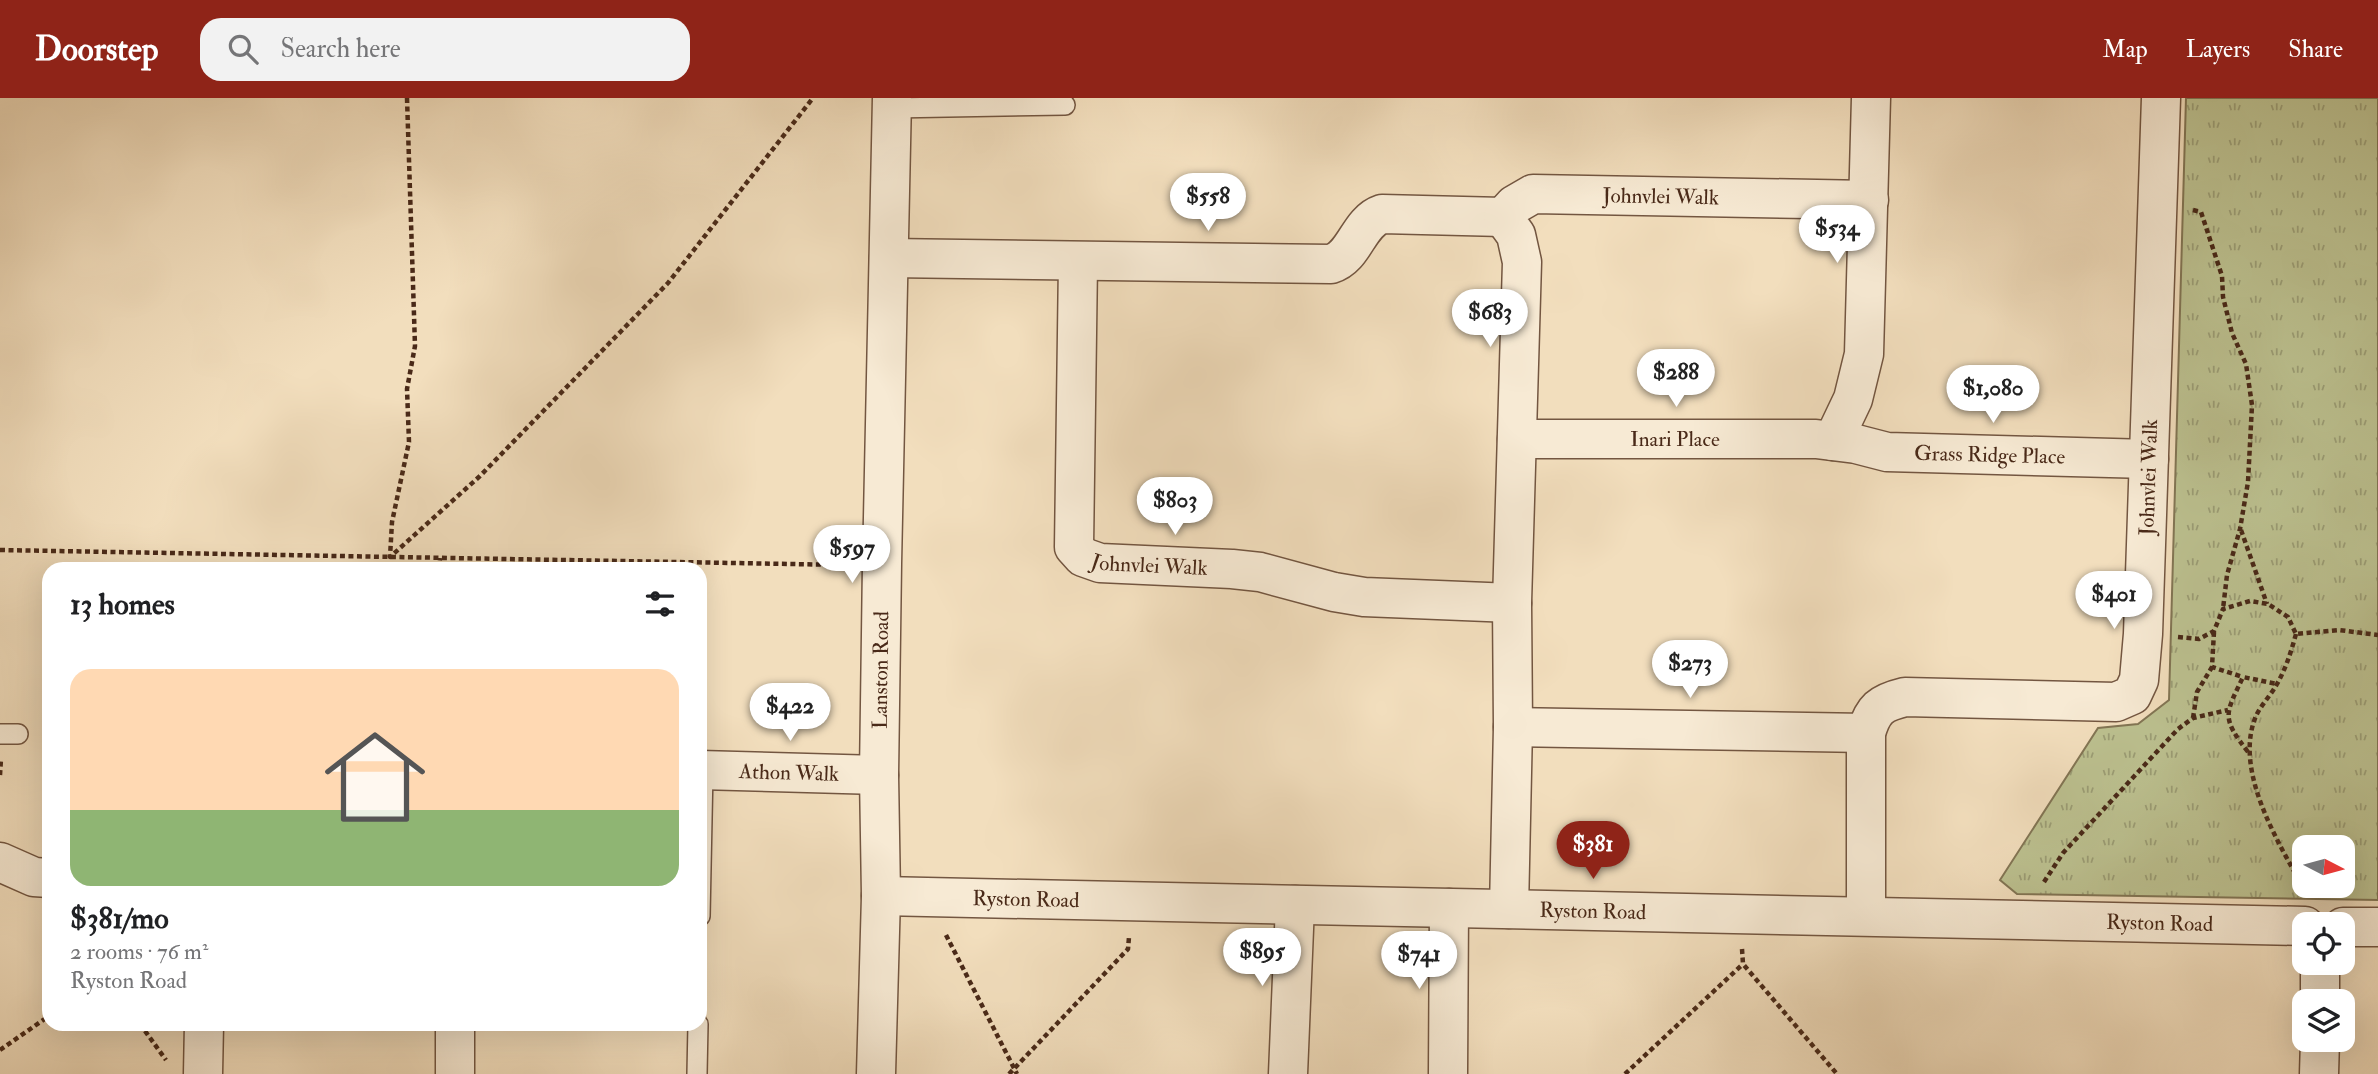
<!DOCTYPE html>
<meta charset="utf-8">
<style>
:root{--surface:#fff;--page:#f2f2f2;--text:#202124;--muted:#757577;--accent:#8f2418}
body{margin:0;font-family:"IM FELL Double Pica",serif;background:var(--page);color:var(--text);height:100vh;display:flex;flex-direction:column;font-size:26px;white-space:nowrap}
*{box-sizing:border-box;margin:0}
p{font-size:23px;color:var(--muted)}
.icon{flex:none;width:38px;height:38px;fill:none;stroke:currentColor;stroke-width:2;stroke-linecap:round;stroke-linejoin:round}
.map{position:relative;flex:1;overflow:hidden}
.sheet{position:absolute;left:42px;top:464px;width:665px;height:469px;display:flex;flex-direction:column;background:var(--surface);border-radius:21px;box-shadow:0 7px 28px #0002}
.sheet>*{flex:none}
.needle{width:46px;rotate:96deg}
.tools{position:absolute;left:2292px;top:737px;display:grid;gap:14px}
.tools a{display:grid;place-items:center;width:63px;height:63px;border-radius:14px;background:var(--surface);box-shadow:0 7px 28px #0002;font-size:35px}
.price{position:absolute;translate:-50% -60px;padding:0 16px;border-radius:24px;background:#fff;color:#222;font-size:23px;line-height:46px;filter:drop-shadow(0 2px 4px #0008)}
.price::after{content:'';position:absolute;left:50%;top:42px;width:21px;height:16px;margin-left:-10px;background:inherit;clip-path:polygon(0 0,100% 0,50% 100%)}
.price.current{background:var(--accent);color:#fff}
ul{padding:0;list-style:none}
li{display:grid;align-content:center;gap:14px;height:371px;padding:0 28px}
li span{display:grid;place-items:center;height:217px;border-radius:21px;color:#555}
li>.icon{margin-inline-start:auto}
span .icon{width:126px;height:126px;fill:#fffc;stroke-width:1}
li b{font-size:30px}
h2{display:flex;justify-content:space-between;align-items:center;height:84px;padding:0 28px;font-size:30px}
header{display:flex;align-items:center;gap:42px;box-sizing:border-box;height:98px;padding:0 35px;background:var(--accent);color:#fff}
header strong{font-size:33px}
nav{display:flex;gap:38px;margin-inline-start:auto;font-size:24px}
.search{width:490px;height:63px;background:var(--page);display:flex;align-items:center;gap:18px;box-sizing:border-box;padding:0 24px;border-radius:21px;color:var(--muted);font-size:26px}
.map>svg:first-child{display:block}
.grass{fill:url(#grass-tufts);stroke:#827554;stroke-width:2;fill-rule:evenodd}
.lines{fill:none;stroke-linecap:round;stroke-linejoin:round}
.service-casing{stroke:#735641;stroke-width:22}
.minor-casing{stroke:#735641;stroke-width:41}
.path{stroke:#492918;stroke-width:4.5;stroke-dasharray:5 3.5;stroke-linecap:butt}
.service{stroke:#f7ead4;stroke-width:19}
.minor{stroke:#f7ead4;stroke-width:38}
.labels{text-anchor:middle;dominant-baseline:central;stroke-width:5;stroke-linejoin:round;paint-order:stroke}
.street-label{font-size:21px;fill:#492918;stroke:#f7ead4}
</style>
<header>
<strong>Doorstep</strong>
<div class="search"><svg class="icon" aria-label="search" viewBox="0 0 24 24"><circle cx="10" cy="10" r="6"/><path d="M15 15l6 6"/></svg>Search here</div>
<nav><a>Map</a><a>Layers</a><a>Share</a></nav>
</header>
<div class="map">
<svg width="2378" height="976" viewBox="0 0 2378 976">
<defs>
<pattern id="grass-tufts" width="24" height="20" patternUnits="userSpaceOnUse" patternTransform="scale(1.75)"><rect width="24" height="20" fill="#bcc190"/><path d="M3 7l-1-3M5 7V3M7 7l1-3M15 17l-1-3M17 17v-4M19 17l1-3" fill="none" stroke="#9b9d75"/></pattern>
</defs>
<rect width="100%" height="100%" fill="#f2debd"/>
<filter id="stains"><feTurbulence type="fractalNoise" baseFrequency=".00286" numOctaves="4"/><feColorMatrix values="0 0 0 0 .2 0 0 0 0 .09 0 0 0 0 .02 0 0 0 .5 -.17"/></filter>
<radialGradient id="worn" r=".72"><stop offset=".6" stop-color="#630" stop-opacity="0"/><stop offset="1" stop-color="#630" stop-opacity=".3"/></radialGradient>
<path class="grass" d="M 2186,0 L 2378,0 L 2378,802 L 2017,796 L 2000,782 L 2098,630 L 2138,626 L 2169,602 ZM 2305,749 L 2343,749 L 2343,788 L 2305,788 Z"/>
<g class="lines">
<g class="service-casing">
<path id="service" d="M 892,10 L 1065,7
M 0,636 L 18,636
M 700,818 L 703,672
M 697,976 L 698,926"/>
</g>
<g class="minor-casing">
<g id="minor">
<path d="M 889,160 L 1331,166 C 1355,159 1358,124 1382,116 L 1503,119"/>
<path id="s1" d="M 1078,164 L 1074,449 L 1083,459 L 1100,465 L 1232,471 L 1260,474 L 1334,494 L 1364,499 L 1512,505"/>
<path id="s2" d="M 1517,341 L 1816,341 L 1856,346 L 1887,354 L 2149,361"/>
<path d="M 1833,343 L 1853,301 L 1864,256 L 1871,0"/>
<path d="M 1513,629 L 1866,635"/>
<path id="s3" d="M 700,672 L 879,677"/>
<path d="M 0,764 L 34,779 L 49,780"/>
<path id="s4" d="M 881,798 L 2305,828"/>
<path id="s5" d="M 1509,811 L 1513,629 L 1512,505 L 1522,164 L 1516,137 L 1503,119 L 1514,107 L 1533,96 L 1869,102"/>
<path id="s6" d="M 1866,818 L 1866,635 C 1873,611 1880,605 1905,599 L 2116,604 L 2132,597 L 2139,582 L 2143,536 L 2161,0"/>
<path d="M 2343,829 L 2378,829"/>
<path d="M 2320,903 L 2320,864"/>
<path d="M 203,976 L 204,926"/>
<path d="M 455,976 L 455,926"/>
<path id="s7" d="M 876,976 L 881,798 L 879,677 L 882,466 L 892,0"/>
<path d="M 1288,976 L 1295,807"/>
<path d="M 1448,976 L 1449,810"/>
<path d="M 2319,976 L 2320,942"/>
</g>
</g>
<path class="path" d="M 407,0 L 415,248 L 407,291 L 409,344 L 392,424 L 390,459 L 480,378 L 668,185 L 813,0
M 2193,112 L 2201,114 L 2222,178 L 2223,199 L 2232,235 L 2246,266 L 2252,307 L 2248,384 L 2240,431 L 2227,477 L 2223,511
M 2241,432 L 2267,506
M 0,452 L 846,467
M 439,471 L 440,460
M 2214,534 L 2212,569 L 2243,579
M 2296,536 C 2291,554 2286,570 2277,586 C 2271,597 2261,607 2256,618 C 2233,672 2278,744 2304,791
M 2178,539 L 2199,541 L 2214,533 L 2223,511 L 2250,503 L 2268,506 L 2288,519 L 2296,536 L 2339,532 L 2378,537
M 2193,620 L 2197,594 L 2212,569
M 2248,654 C 2221,619 2225,617 2243,579 L 2277,586
M 0,677 L 1,661
M 2044,784 L 2063,755 L 2178,631 L 2193,620 L 2228,612
M 946,837 L 1017,976
M 1742,851 L 1743,866 L 1837,976
M 140,926 L 166,962
M 0,952 L 49,918
M 1009,976 L 1128,851 L 1129,839
M 1625,976 L 1743,866"/>
<use href="#service" class="service"/>
<use href="#minor" class="minor"/>
</g>
<g class="labels">
<g class="street-label">
<text stroke="none"><textPath href="#s5" startOffset="863">Johnvlei Walk</textPath></text>
<text stroke="none"><textPath href="#s2" startOffset="158">Inari Place</textPath></text>
<text stroke="none"><textPath href="#s2" startOffset="474">Grass Ridge Place</textPath></text>
<text stroke="none"><textPath href="#s6" startOffset="688">Johnvlei Walk</textPath></text>
<text stroke="none"><textPath href="#s1" startOffset="366">Johnvlei Walk</textPath></text>
<text stroke="none"><textPath href="#s7" startOffset="404">Lanston Road</textPath></text>
<text stroke="none"><textPath href="#s3" startOffset="89">Athon Walk</textPath></text>
<text stroke="none"><textPath href="#s4" startOffset="145">Ryston Road</textPath></text>
<text stroke="none"><textPath href="#s4" startOffset="712">Ryston Road</textPath></text>
<text stroke="none"><textPath href="#s4" startOffset="1279">Ryston Road</textPath></text>
</g>
</g>
<rect width="100%" height="100%" filter="url(#stains)"/>
<rect width="100%" height="100%" fill="url(#worn)"/>
</svg>
<div class="tools">
<a><svg class="needle" viewBox="-14 -14 28 28"><path d="M0-13l5 13h-10z" fill="#e53935"/><path d="M0 13l5-13h-10z" fill="#757577"/></svg></a>
<a><svg class="icon" aria-label="locate" viewBox="0 0 24 24"><circle cx="12" cy="12" r="6"/><path d="M12 2v4M12 18v4M2 12h4M18 12h4"/></svg></a>
<a><svg class="icon" aria-label="layers" viewBox="0 0 24 24"><path d="M12 4l9 5-9 5-9-5zM3 14l9 5 9-5"/></svg></a>
</div>
<b class="price" style="left:1208px;top:135px">$558</b>
<b class="price" style="left:1837px;top:167px">$534</b>
<b class="price" style="left:1490px;top:251px">$683</b>
<b class="price" style="left:1676px;top:311px">$288</b>
<b class="price" style="left:1993px;top:327px">$1,080</b>
<b class="price" style="left:1175px;top:439px">$803</b>
<b class="price" style="left:852px;top:487px">$597</b>
<b class="price" style="left:2114px;top:533px">$401</b>
<b class="price" style="left:1690px;top:602px">$273</b>
<b class="price" style="left:790px;top:645px">$422</b>
<b class="price current" style="left:1593px;top:783px">$381</b>
<b class="price" style="left:1262px;top:890px">$895</b>
<b class="price" style="left:1419px;top:893px">$741</b>
<section class="sheet">
<h2>13 homes<svg class="icon" aria-label="filters" viewBox="0 0 24 24"><path d="M4 7h16M4 17h16"/><circle cx="9" cy="7" r="2"/><circle cx="15" cy="17" r="2"/></svg></h2>
<ul>
<li><span style="background:linear-gradient(#ffd9b3 65%,#8fb573 0)"><svg class="icon" aria-label="home" viewBox="0 0 24 24"><path d="M3 11l9-7 9 7M6 9v11h12V9"/></svg></span><div><b>$381/mo</b><p>2 rooms · 76 m²</p><p>Ryston Road</p></div></li>
</ul>
</section>
</div>
